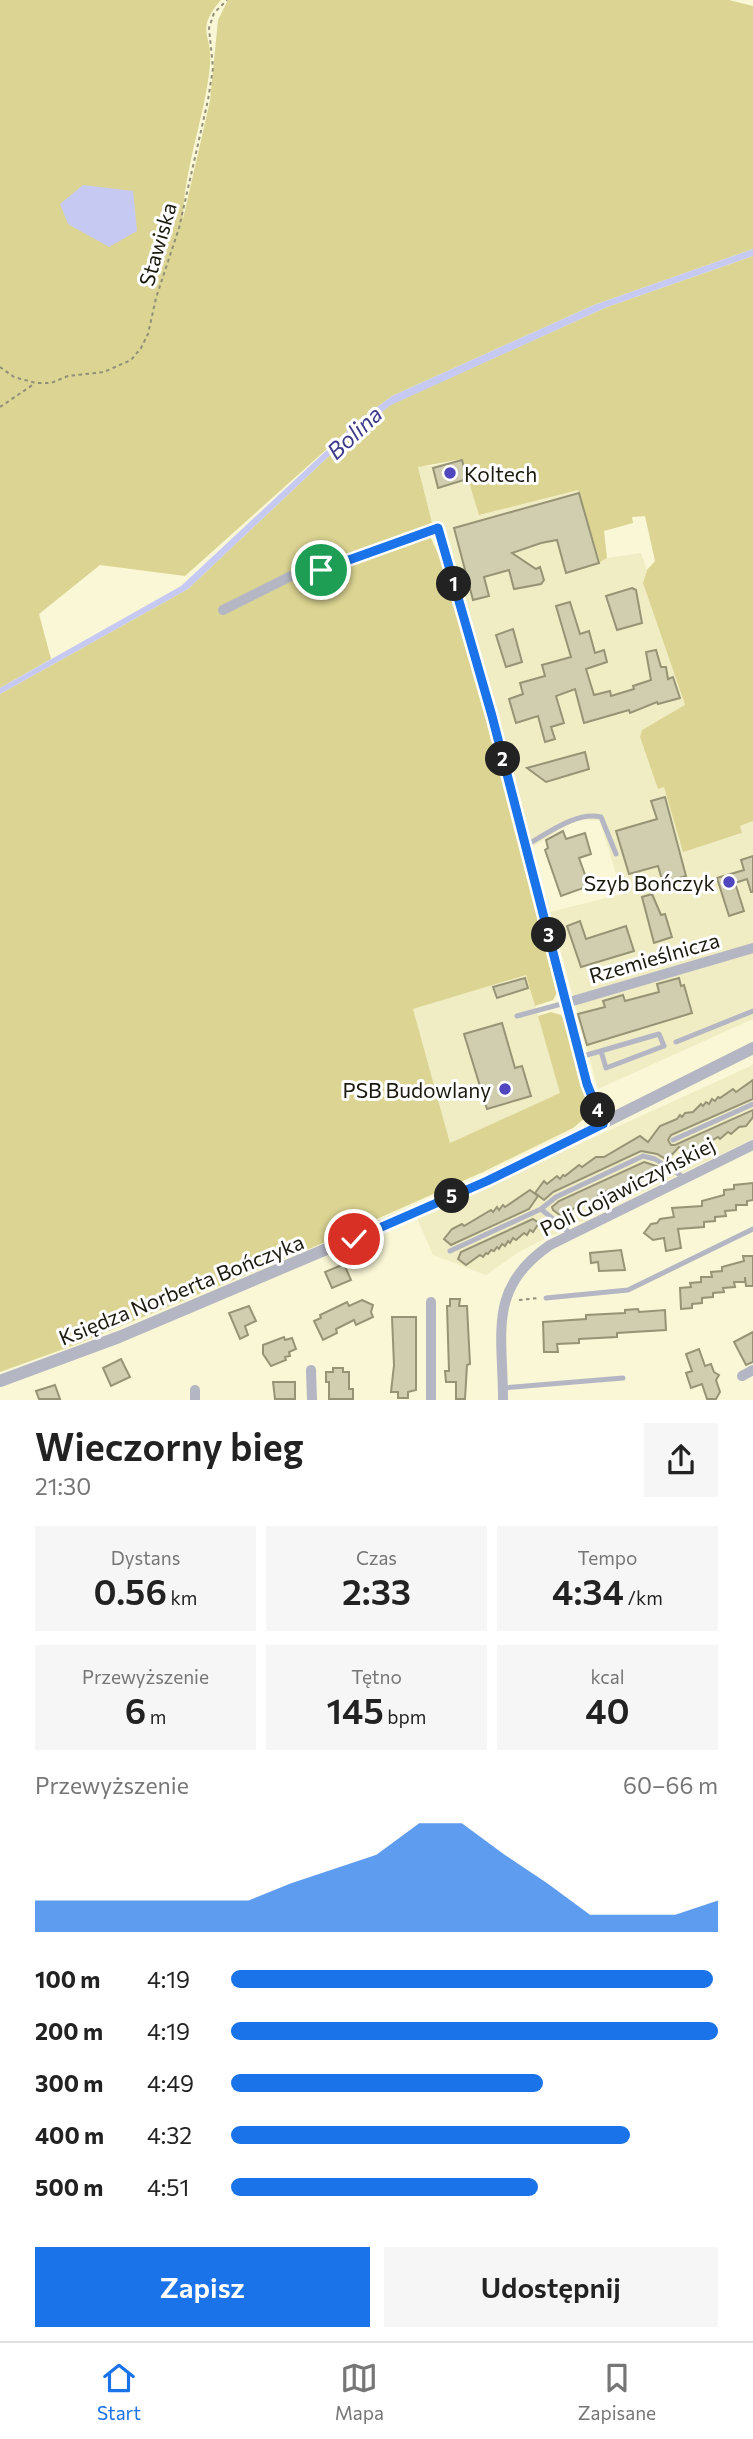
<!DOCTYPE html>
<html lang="pl">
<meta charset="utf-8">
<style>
:root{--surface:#fff;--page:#f6f6f6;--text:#222;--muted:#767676;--line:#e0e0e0;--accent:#1a73e8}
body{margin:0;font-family:Commissioner,sans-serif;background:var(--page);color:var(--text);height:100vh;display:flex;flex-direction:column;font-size:26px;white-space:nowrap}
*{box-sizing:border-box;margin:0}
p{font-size:23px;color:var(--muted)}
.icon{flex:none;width:38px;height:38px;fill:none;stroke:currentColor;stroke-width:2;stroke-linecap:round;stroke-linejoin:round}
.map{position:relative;height:1400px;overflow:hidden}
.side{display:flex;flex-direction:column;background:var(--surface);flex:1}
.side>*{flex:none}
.pin{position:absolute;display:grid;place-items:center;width:60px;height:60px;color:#fff;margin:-30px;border:4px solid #fff;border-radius:50%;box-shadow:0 2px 7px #0007}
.km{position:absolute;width:35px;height:35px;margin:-18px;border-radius:50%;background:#222;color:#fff;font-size:19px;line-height:35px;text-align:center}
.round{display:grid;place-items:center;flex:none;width:74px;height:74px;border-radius:0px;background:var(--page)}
.headline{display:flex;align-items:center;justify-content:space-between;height:119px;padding:0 35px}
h1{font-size:38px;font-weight:600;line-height:52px}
.metrics{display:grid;grid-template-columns:repeat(3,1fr);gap:10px;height:119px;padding:7px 35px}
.metrics div{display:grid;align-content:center;border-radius:0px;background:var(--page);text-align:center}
.metrics b{font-size:35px;font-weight:600}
.metrics small{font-size:19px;font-weight:400}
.metrics p{font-size:19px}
.chart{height:196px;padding:14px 35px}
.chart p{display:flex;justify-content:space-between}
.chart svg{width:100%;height:126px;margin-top:7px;fill:var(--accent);opacity:.7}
.primary-button{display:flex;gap:14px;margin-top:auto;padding:14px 35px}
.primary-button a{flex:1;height:80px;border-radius:0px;background:var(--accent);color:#fff;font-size:28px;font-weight:600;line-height:80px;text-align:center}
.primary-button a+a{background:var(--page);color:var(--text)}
ul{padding:0 35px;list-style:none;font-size:23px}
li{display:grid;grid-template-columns:112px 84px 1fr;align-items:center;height:52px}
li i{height:18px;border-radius:9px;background:var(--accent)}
.dock{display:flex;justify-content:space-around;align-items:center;height:98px;border-top:2px solid var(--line);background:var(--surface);font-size:19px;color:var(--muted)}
.dock a{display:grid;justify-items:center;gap:4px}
.dock .active{color:var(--accent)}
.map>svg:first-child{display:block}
.built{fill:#f0ecc4}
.green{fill:#dbd492}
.water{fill:#c6caf3}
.building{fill:#d1ceaf;stroke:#979476;stroke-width:2}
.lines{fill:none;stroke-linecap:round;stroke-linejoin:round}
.path{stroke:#928f78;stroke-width:2;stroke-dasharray:3.5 3.5;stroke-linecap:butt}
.service{stroke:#b4b6c3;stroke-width:5}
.minor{stroke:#b4b6c3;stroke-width:10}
.tertiary{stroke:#b4b6c3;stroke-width:12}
.route-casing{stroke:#fff;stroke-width:14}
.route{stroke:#1a73e8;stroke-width:9}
.poi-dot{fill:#5047be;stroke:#fff;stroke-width:2.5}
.labels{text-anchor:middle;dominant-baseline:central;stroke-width:6;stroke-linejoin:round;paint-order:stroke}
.street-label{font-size:21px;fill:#1c1a0f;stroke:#fff}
.poi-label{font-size:21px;fill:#1c1a0f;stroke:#fff;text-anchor:end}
.water-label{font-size:23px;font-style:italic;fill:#3d3a88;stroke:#fff}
</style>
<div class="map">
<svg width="753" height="1400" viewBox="0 0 753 1400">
<rect width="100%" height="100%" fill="#faf7d6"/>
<g class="built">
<polygon points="462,459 480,515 578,489 600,562 607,558 641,553 647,570 643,583 685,706 642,730 640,737 658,788 664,786 683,851 741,834 740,826 753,821 753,1019 598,1089 550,912 622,894 600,821 583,819 565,826 532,847 443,531 432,523 418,466 432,466"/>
<polygon points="526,975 561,1093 450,1143 413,1009"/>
<polygon points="753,1065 753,1139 522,1250 486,1275 433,1255 417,1218"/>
</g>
<g class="green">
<path d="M0,0H221C194,31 213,34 210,65C205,117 184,167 183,219L210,101L218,20L228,0H729L753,6V249L594,305L392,396L357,422L185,576L100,565L39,614L51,659L0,688Z"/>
<polygon points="753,256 753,821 740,826 742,833 683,852 664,787 658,789 640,737 642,730 685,705 643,583 647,570 655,561 645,516 632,517 633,523 604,531 607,558 600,562 578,490 479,515 462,459 418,467 432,523 426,527 443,565 463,633 558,991 553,1000 535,1006 526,975 413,1009 450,1143 560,1093 538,1016 551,1012 561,1015 565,1023 590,1114 573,1128 483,1172 309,1249 75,1345 0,1372 0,694 188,589 346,440 390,405 607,307"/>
</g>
<g class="water">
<polygon points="83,185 133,191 137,231 109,247 68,224 60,204"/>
<polygon points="753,249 753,256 607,307 391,405 346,440 188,589 0,694 0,688 181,586 357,422 392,396 594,305"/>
</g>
<g class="building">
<polygon points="462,460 467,479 438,488 433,468"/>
<polygon points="579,493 599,563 566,573 557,540 541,543 512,553 536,569 540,567 544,580 541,584 514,589 509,570 484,577 489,596 473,600 454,528"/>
<polygon points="632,588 636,590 642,623 617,630 606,596"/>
<polygon points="570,602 580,634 589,631 595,653 604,650 607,662 586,669 594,695 610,691 611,696 634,689 633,686 651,680 646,652 656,650 661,667 666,667 668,679 673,677 680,698 658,704 657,702 630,713 629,710 584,723 575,689 556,696 564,723 551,727 555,739 545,742 538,716 516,723 509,699 523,694 520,683 545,676 542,665 571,657 556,606"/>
<polygon points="513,629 522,662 506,667 496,635"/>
<polygon points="585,752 589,769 546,782 527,768"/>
<polygon points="665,797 686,876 663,883 658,866 629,874 616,831 657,819 651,801"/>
<polygon points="563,831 566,839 585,833 591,854 579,858 589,886 561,896 545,850 548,848 546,840"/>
<polygon points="753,856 753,892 751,892 747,879 735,883 744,911 729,916 717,878 744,870 741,860"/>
<polygon points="652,894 661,915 665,914 672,937 654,943 642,897"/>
<polygon points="580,921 586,939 626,926 634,951 581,967 567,926"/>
<polygon points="707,940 710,950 681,959 678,949"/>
<polygon points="525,978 528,988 497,998 493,987"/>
<polygon points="679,978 681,986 684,985 692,1013 587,1045 578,1014 605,1007 603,1001 623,995 625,1001 659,992 657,984"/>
<polygon points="502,1023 515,1068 522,1066 531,1096 487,1109 464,1034"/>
<polygon points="753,1080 753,1099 671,1135 668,1140 671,1145 675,1145 753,1110 753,1117 746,1126 739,1127 731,1134 728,1132 720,1139 718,1137 689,1154 679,1147 667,1160 657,1154 641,1151 553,1192 544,1200 535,1193 544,1181 547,1184 557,1176 560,1179 563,1175 565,1176 579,1165 582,1167 596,1157 604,1157 640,1136 648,1142 660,1126 677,1119 680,1115 682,1117 685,1113 693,1112 701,1104 703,1106 706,1102 709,1104 712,1099 715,1101 718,1097 720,1098 733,1089 736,1092"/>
<polygon points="644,1162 656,1166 646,1175 643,1173 640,1179 637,1177 630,1184 627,1182 614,1191 611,1189 608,1193 605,1191 602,1196 599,1195 591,1202 589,1200 585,1205 583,1203 580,1208 577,1206 567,1214 565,1212 561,1216 553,1210 552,1207 559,1201"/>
<polygon points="753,1183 753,1200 747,1201 747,1205 736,1205 736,1210 725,1211 726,1216 715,1217 715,1221 704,1222 704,1227 678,1229 681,1248 666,1251 664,1238 653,1240 644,1233 651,1224 657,1223 660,1219 674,1217 672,1208 702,1206 702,1201 724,1195 724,1190 734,1189 734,1185"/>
<polygon points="530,1190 538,1196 529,1209 451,1245 444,1239 452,1229 462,1224 464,1226 491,1210 493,1212 497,1207 499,1210 503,1205 505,1207"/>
<polygon points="533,1219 539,1223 533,1232 530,1230 527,1235 524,1233 516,1240 513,1238 510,1243 508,1241 505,1246 502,1244 499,1249 497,1247 494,1251 491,1250 488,1254 486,1253 483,1257 480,1255 466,1265 458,1259 461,1252"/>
<polygon points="621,1250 625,1270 599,1271 598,1262 591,1263 590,1253"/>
<polygon points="743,1256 753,1256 753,1286 746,1286 745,1277 745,1282 734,1282 735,1287 723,1288 724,1292 713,1293 713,1297 702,1298 702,1303 692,1304 692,1308 681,1309 680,1288 691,1287 690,1283 701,1282 701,1277 712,1277 711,1272 722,1271 722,1267 744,1261"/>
<polygon points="344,1264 351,1280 332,1288 325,1272"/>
<polygon points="450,1299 460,1299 459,1306 467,1306 470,1364 467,1365 465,1399 456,1399 456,1382 446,1382 445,1371 449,1371 447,1306 450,1306"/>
<polygon points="362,1300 373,1305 371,1312 373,1317 356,1325 354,1320 336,1329 337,1333 323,1340 314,1321 321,1318 320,1315 347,1302 349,1306"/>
<polygon points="249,1306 256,1321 245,1326 248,1335 240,1339 229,1313"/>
<polygon points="638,1309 639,1312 665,1310 666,1330 617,1333 617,1337 579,1339 579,1343 557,1344 558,1352 544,1352 543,1322 586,1319 586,1315 625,1313 625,1310"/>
<polygon points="392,1317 416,1317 416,1390 408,1392 408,1398 398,1398 398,1392 391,1392 394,1365"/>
<polygon points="753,1332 753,1362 746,1365 734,1342"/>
<polygon points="284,1337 285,1340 292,1338 296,1349 289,1352 290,1356 285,1357 286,1360 271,1366 263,1354 263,1345"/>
<polygon points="699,1349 705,1366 711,1364 714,1372 719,1375 716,1380 720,1392 716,1399 707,1399 702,1384 691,1388 686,1373 692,1371 686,1354"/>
<polygon points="121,1359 130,1377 111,1386 103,1368"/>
<polygon points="333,1368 343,1368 343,1372 349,1372 349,1389 353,1389 353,1399 329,1399 329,1382 326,1382 326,1372 333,1372"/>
<polygon points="273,1382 295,1382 295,1399 275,1399"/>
<polygon points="55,1385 60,1399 39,1399 36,1391"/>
</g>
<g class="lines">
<g class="path">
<polyline points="0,367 14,377 36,383 51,383 68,376 104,372 131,360 141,348 148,334 156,298 179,228 208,100 213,68 209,28 214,13 227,0"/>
<polyline points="0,407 34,384"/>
<polyline points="519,1300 538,1298"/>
</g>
<g class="service">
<path d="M525,846C547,834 576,811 601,817L616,854"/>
<polyline points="517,1016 565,1003"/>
<polyline points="676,1042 753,1011"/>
<polyline points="580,1057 659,1034 664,1046 606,1068 601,1051"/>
<polyline points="673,1140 753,1104"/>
<polyline points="541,1209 556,1197 643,1156 655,1159 685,1178"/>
<polyline points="450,1251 541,1209 571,1234"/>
<polyline points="546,1298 628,1290 753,1229"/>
<polyline points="503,1388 623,1378"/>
</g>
<g class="minor">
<polyline points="223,610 301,571 321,570 438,528 492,717 587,1084 603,1124"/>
<polyline points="566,1003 753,948"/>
<polyline points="311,1370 312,1400"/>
<polyline points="742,1376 753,1370"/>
<polyline points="195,1400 195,1390"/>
<polyline points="431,1400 431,1302"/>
<path d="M503,1400C503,1333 487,1288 550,1245L753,1145"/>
</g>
<polyline class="tertiary" points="0,1381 119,1337 487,1181 753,1048"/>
</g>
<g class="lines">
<g class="route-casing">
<polyline id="route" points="321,570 438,528 492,716 587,1084 603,1124 487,1181 354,1239"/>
</g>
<use href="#route" class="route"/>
</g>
<g class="poi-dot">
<circle cx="450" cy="473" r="7"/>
<circle cx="729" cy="882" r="7"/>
<circle cx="505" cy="1089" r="7"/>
</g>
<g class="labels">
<g class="street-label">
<text transform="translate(157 244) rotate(-74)">Stawiska</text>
<text transform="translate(654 957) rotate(-16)">Rzemieślnicza</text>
<text transform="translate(627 1186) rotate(-27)">Poli Gojawiczyńskiej</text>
<text transform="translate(181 1289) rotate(-22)">Księdza Norberta Bończyka</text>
</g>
<g class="poi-label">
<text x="464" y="473" text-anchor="start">Koltech</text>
<text x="715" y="882">Szyb Bończyk</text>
<text x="491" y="1089">PSB Budowlany</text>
</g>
<g class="water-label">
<text transform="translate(354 432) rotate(-43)">Bolina</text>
</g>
</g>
</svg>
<div class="pin" style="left:321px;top:570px;background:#1e9e55"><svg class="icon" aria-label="arrive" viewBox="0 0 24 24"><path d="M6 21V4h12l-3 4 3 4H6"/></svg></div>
<div class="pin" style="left:354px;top:1239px;background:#d93025"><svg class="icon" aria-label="check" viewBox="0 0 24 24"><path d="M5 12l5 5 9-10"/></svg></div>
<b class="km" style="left:454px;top:584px">1</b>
<b class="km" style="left:503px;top:759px">2</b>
<b class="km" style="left:549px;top:935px">3</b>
<b class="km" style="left:598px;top:1110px">4</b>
<b class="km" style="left:452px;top:1196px">5</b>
</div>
<section class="side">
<div class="headline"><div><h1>Wieczorny bieg</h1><p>21:30</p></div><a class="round"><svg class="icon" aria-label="share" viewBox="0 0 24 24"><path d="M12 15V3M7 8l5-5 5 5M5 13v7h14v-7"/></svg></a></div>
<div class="metrics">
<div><p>Dystans</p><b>0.56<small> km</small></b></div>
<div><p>Czas</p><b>2:33</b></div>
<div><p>Tempo</p><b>4:34<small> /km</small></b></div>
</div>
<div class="metrics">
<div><p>Przewyższenie</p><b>6<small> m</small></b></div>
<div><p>Tętno</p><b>145<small> bpm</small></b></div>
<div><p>kcal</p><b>40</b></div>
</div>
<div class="chart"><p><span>Przewyższenie</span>60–66 m</p>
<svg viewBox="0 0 160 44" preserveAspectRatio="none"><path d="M0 44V33L10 33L20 33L30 33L40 33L50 33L60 27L70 22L80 17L90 6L100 6L110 17L120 27L130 38L140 38L150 38L160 33V44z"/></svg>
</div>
<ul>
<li><b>100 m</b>4:19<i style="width:99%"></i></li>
<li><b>200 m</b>4:19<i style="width:100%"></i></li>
<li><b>300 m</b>4:49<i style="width:64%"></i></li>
<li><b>400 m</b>4:32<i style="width:82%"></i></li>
<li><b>500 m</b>4:51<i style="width:63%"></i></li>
</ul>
<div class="primary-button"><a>Zapisz</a><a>Udostępnij</a></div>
</section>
<nav class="dock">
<a class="active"><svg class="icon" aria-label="home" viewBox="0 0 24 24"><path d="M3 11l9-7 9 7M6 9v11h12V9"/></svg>Start</a>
<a><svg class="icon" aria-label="map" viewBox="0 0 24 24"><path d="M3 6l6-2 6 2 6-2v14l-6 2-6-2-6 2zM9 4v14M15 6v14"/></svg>Mapa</a>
<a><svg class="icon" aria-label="saved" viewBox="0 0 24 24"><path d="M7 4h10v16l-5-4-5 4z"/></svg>Zapisane</a>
</nav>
